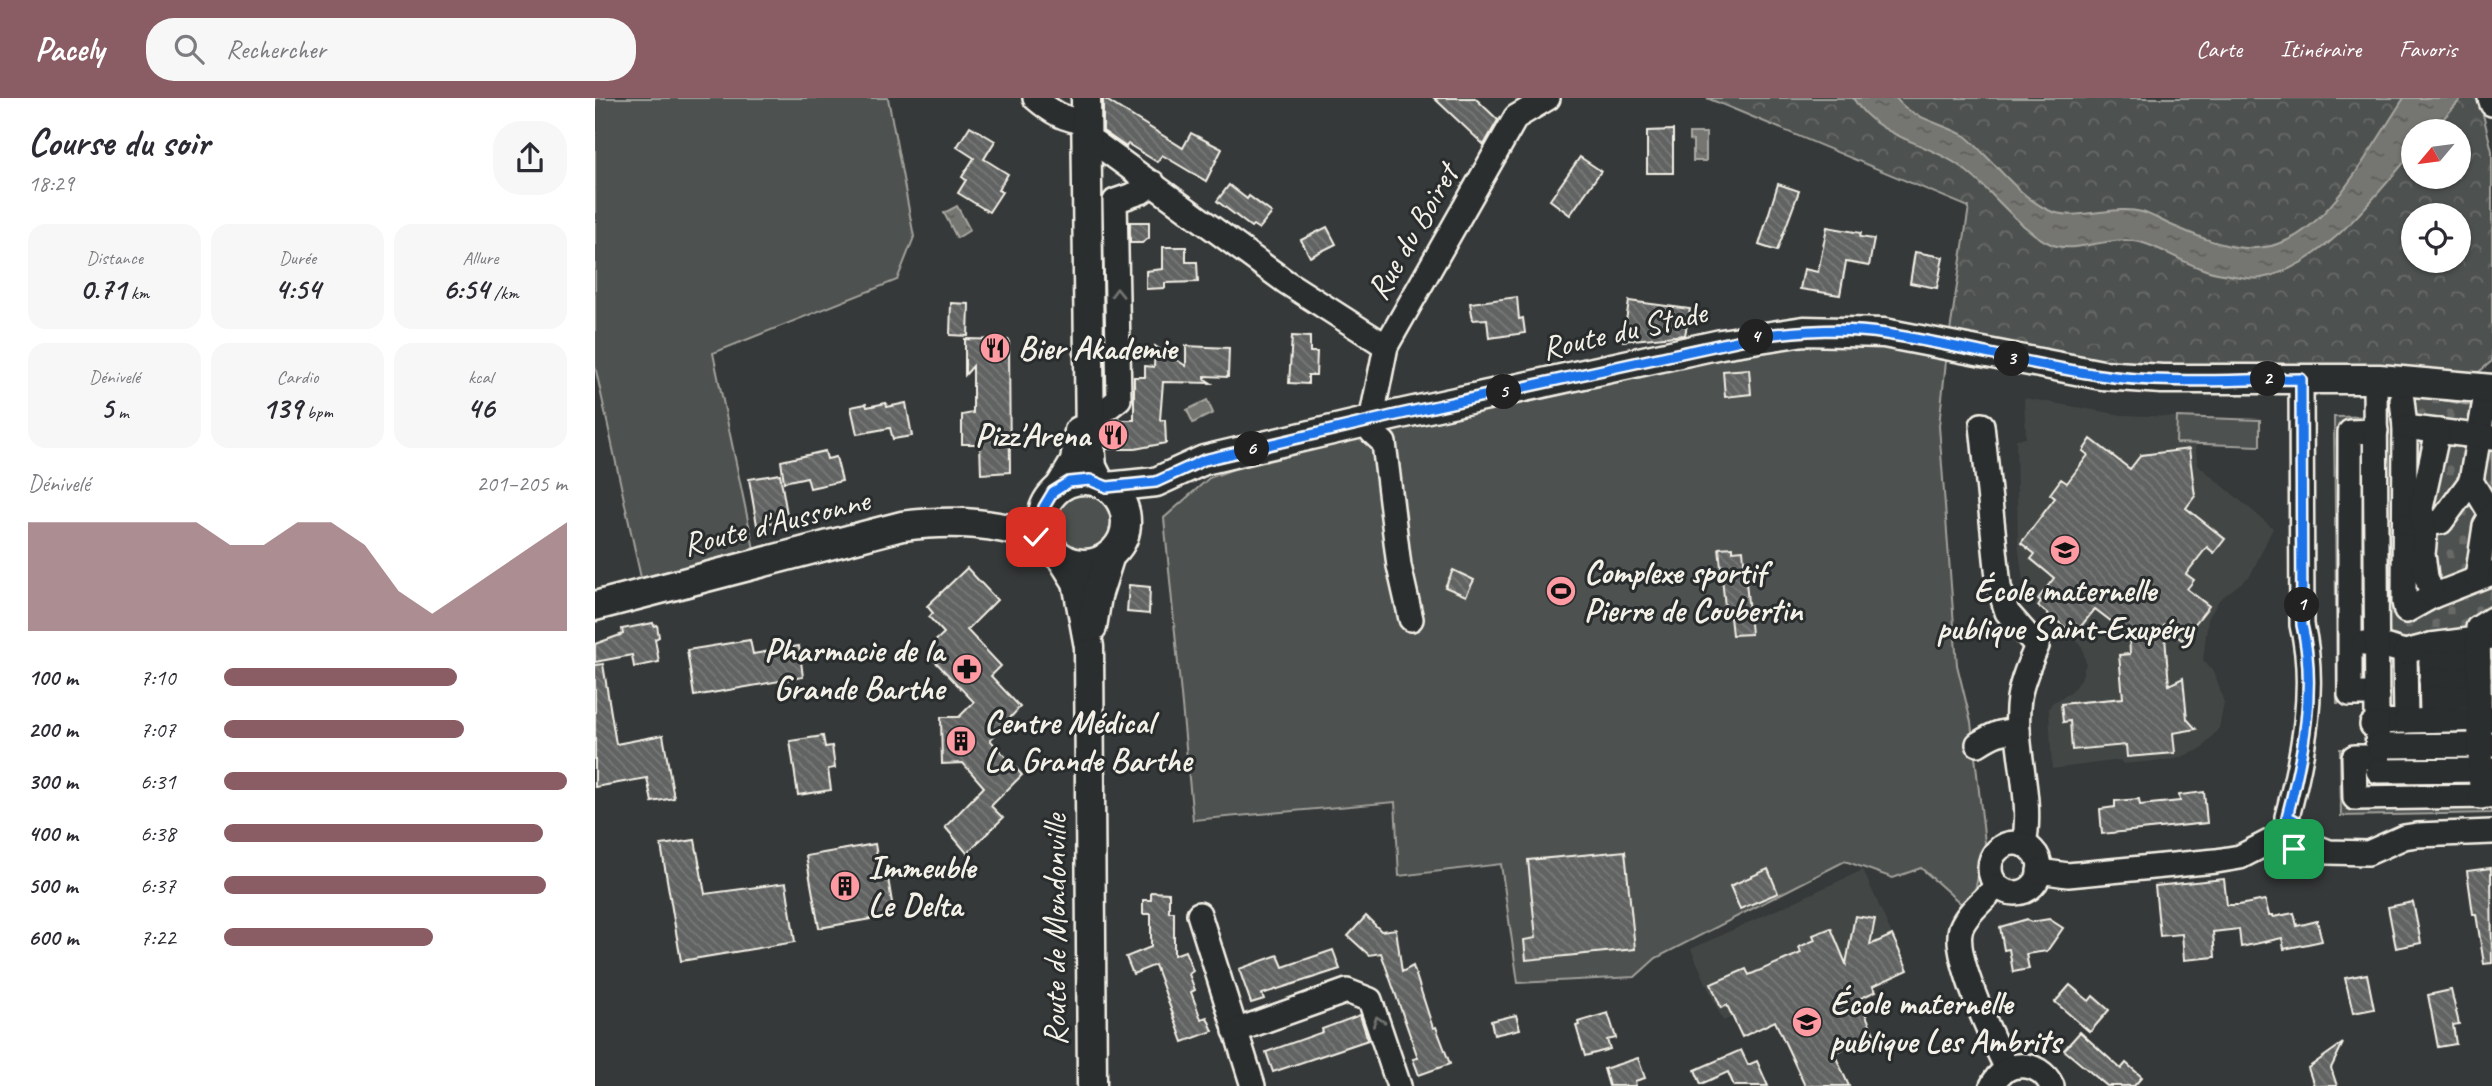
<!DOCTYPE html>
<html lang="fr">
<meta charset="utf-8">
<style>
:root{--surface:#fff;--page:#f7f7f7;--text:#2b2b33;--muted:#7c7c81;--accent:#8a5d65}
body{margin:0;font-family:Caveat,sans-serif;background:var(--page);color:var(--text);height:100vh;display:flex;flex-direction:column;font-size:26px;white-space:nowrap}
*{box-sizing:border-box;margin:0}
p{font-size:23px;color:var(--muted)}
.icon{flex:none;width:38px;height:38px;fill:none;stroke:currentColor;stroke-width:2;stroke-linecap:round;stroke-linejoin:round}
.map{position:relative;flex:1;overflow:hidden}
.sheet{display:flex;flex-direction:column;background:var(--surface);width:595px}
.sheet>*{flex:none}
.needle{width:46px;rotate:241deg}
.buttons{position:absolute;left:1806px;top:21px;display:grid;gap:14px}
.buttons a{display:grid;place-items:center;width:70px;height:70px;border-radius:50%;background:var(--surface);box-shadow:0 2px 5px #0004;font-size:35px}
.pin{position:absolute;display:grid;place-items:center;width:60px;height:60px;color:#fff;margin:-30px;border-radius:14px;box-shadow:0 4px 10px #0006}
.km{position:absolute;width:35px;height:35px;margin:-18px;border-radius:50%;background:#222;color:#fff;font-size:19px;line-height:35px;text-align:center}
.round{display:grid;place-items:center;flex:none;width:74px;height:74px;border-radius:28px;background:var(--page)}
.overview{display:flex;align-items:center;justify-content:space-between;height:119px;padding:0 28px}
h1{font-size:38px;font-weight:600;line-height:52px}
.metrics{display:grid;grid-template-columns:repeat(3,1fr);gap:10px;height:119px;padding:7px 28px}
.metrics div{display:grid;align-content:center;border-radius:18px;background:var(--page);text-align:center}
.metrics b{font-size:30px;font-weight:600}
.metrics small{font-size:19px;font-weight:400}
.metrics p{font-size:19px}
.chart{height:196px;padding:14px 28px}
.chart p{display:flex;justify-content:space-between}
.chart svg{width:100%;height:126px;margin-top:7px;fill:var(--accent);opacity:.7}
ul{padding:0 28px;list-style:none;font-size:23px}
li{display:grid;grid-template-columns:112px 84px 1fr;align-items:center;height:52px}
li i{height:18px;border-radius:9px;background:var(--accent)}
header{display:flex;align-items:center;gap:42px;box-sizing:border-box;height:98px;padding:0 35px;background:var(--accent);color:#fff}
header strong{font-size:33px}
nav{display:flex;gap:38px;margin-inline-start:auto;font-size:24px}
.search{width:490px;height:63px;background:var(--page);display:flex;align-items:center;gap:18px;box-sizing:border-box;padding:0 24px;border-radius:28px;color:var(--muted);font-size:26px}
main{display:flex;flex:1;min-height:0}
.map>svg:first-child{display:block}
.built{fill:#434645}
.green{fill:#4e514f;stroke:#a1a19c;stroke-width:2}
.forest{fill:url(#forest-crowns);stroke:#a1a19c;stroke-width:2;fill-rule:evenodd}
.cemetery{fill:url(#cemetery-stones);stroke:#a1a19c;stroke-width:2}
.water{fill:url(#water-ripples);stroke:#a8a7a1;stroke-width:2}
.building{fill:url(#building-back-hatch);stroke:#f4f1e8;stroke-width:2}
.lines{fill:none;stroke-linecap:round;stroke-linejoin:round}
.minor-casing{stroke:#f4f1e8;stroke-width:28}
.major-casing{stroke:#f4f1e8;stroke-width:33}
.minor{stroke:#2a2d2e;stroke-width:23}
.major{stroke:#2a2d2e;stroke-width:28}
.oneway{stroke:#71726f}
.route-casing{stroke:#fff;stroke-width:14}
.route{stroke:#1a73e8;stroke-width:9}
.labels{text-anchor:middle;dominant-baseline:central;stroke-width:6;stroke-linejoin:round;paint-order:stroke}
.street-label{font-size:33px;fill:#f4f1e8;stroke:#2a2d2e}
.poi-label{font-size:33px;font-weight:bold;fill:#f4f1e8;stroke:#2a2d2e;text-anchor:start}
</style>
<header>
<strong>Pacely</strong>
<div class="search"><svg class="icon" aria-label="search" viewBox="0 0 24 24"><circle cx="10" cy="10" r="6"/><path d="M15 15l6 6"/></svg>Rechercher</div>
<nav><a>Carte</a><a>Itinéraire</a><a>Favoris</a></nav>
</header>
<main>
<section class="sheet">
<div class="overview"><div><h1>Course du soir</h1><p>18:29</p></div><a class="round"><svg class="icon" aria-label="share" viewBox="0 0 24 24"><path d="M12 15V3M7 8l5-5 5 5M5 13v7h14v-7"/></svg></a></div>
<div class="metrics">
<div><p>Distance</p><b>0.71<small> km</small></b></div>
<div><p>Durée</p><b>4:54</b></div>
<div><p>Allure</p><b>6:54<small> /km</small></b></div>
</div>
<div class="metrics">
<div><p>Dénivelé</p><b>5<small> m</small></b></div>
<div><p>Cardio</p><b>139<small> bpm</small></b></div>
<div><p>kcal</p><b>46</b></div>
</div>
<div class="chart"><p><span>Dénivelé</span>201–205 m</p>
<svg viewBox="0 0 160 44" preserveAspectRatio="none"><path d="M0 44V6L10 6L20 6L30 6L40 6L50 6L60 14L70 14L80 6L90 6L100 14L110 30L120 38L130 30L140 22L150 14L160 6V44z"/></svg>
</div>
<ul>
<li><b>100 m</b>7:10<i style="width:68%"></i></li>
<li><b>200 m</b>7:07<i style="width:70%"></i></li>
<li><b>300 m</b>6:31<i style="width:100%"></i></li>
<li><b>400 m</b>6:38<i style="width:93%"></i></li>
<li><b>500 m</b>6:37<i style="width:94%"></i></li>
<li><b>600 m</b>7:22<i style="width:61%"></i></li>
</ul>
</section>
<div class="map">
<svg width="1897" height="988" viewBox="0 0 1897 988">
<defs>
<pattern id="forest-crowns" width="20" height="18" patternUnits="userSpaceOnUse" patternTransform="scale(1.75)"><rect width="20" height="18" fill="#4e514f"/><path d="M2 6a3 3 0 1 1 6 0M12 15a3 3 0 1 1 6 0" fill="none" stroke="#686a68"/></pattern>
<pattern id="cemetery-stones" width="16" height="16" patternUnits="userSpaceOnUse" patternTransform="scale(1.75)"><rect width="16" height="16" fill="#4e514f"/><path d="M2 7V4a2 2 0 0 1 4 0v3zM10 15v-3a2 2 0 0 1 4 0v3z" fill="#686a68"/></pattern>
<pattern id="water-ripples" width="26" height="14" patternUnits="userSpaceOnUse" patternTransform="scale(1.75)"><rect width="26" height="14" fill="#757572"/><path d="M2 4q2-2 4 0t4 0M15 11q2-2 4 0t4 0" fill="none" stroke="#5f5e5c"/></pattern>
<pattern id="building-back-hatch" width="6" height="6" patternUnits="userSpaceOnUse" patternTransform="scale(1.75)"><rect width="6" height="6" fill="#616362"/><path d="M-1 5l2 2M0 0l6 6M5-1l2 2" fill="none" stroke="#787a78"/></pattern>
</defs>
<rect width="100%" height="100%" fill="#363939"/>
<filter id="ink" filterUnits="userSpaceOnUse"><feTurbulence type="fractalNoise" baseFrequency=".0143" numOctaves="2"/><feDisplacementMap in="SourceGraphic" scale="14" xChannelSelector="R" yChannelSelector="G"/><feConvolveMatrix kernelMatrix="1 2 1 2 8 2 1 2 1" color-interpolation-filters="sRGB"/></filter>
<g filter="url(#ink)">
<g class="built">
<polygon points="1429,300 1527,317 1582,319 1582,345 1600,346 1603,367 1678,430 1655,478 1624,502 1613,521 1608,562 1620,576 1629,605 1624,630 1607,651 1581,661 1528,666 1525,662 1457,671 1454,611 1457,605 1475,595 1486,581 1491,565 1487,549 1480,541 1430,498 1423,445 1421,341 1431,340"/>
<polygon points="1268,772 1313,872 1279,888 1281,893 1264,901 1279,936 1240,955 1254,988 1210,988 1180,923 1147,939 1137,919 1128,923 1096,851"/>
</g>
<g class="green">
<polygon points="0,0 293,0 319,139 302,182 118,255 159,451 46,480 0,268"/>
<polygon points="1263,244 1352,254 1344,328 1362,567 1376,624 1390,745 1381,788 1372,811 1326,770 1298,780 1250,763 1061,860 1040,879 923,885 906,766 804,778 800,704 598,722 569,420 614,380 669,360 1192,245"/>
<polygon points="1582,319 1665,322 1665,348 1581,345"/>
<circle cx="490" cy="423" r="29"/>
</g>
<path class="forest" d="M1112,0H1884L1897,53V263L1879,278L1555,273L1454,256L1355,233L1374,109ZM1818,33H1864V79H1818ZM1818,117H1864V163H1818Z"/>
<polygon class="cemetery" points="1798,298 1836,300 1897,311 1897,715 1746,718 1745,651 1777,651 1776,606 1742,605 1739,319 1798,318"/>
<g class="water">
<path d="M1258,0H1301C1316,21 1348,25 1370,38C1377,43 1383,50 1389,56C1408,75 1428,100 1453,112C1479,125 1518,106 1547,114C1557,117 1567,123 1576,127C1616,144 1656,162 1697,140C1742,116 1781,42 1809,0H1867L1837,33H1818V54C1779,99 1728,169 1666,180C1657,182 1648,179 1639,178C1629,176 1618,175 1608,171C1587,164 1567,150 1545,144C1516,136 1481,157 1456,146C1422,131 1395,88 1363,67C1328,43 1281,39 1258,0Z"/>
<polygon points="1094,35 1111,35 1111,63 1098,63 1098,43 1094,42"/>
<polygon points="362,108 375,132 362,140 349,115"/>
<polygon points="612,302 618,315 598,325 592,312"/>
</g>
<g class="building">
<polygon points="508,0 588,50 596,35 627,51 611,83 567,57 562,64 533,46 531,49 508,33"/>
<polygon points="839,0 880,0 903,22 889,47"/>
<polygon points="375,28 400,43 389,61 413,76 403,92 407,94 394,114 363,95 371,82 367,79 379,60 362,49"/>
<polygon points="1078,32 1078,75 1052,75 1052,33"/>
<polygon points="985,59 1006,73 975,117 955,102"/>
<polygon points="1183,86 1204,93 1182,153 1164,147"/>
<polygon points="634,87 652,101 654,98 677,115 664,131 658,127 656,129 622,103"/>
<polygon points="535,124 554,124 554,140 547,145 535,145"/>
<polygon points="732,129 741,146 715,159 706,142"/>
<polygon points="1232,129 1266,135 1265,139 1279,141 1274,168 1251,164 1245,197 1205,191 1209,171 1223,174"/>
<polygon points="568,149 591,149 591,164 602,164 603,184 570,185 570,190 551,191 551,173 568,171"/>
<polygon points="1320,154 1348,159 1342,190 1315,185"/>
<polygon points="922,199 924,221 928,220 930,235 894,240 892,221 878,222 875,205"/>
<polygon points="1034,203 1095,211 1090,237 1028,243"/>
<polygon points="356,205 374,206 373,238 355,237"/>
<polygon points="697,238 715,239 715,254 722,254 721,277 713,277 713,286 694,285"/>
<polygon points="370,241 414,242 415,374 386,376 385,346 367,346 367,317 378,315 378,268 370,277"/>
<polygon points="560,248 591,268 591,248 634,250 633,279 610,278 610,281 616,285 568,284 565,322 570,322 571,345 540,351 512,351 511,329 520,322 539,322 539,279 550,279 550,268 559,269"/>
<polygon points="1154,271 1156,296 1130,299 1128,273"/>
<polygon points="291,305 292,309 311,305 317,338 298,341 295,330 262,336 256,309 271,306 272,309"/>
<polygon points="1496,341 1535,371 1546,357 1594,351 1600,398 1591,410 1630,441 1619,455 1612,449 1591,476 1599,482 1592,491 1614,508 1587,542 1569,527 1574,587 1588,580 1592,621 1601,631 1578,635 1580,655 1532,659 1531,647 1477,652 1475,623 1468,624 1466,606 1528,600 1524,557 1535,556 1534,537 1500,511 1483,532 1479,528 1475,533 1443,508 1446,503 1443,501 1459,480 1436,461 1440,456 1426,445 1460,400 1455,396 1466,381 1472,385 1493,357 1488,353"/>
<polygon points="230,353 232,361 241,359 247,383 215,390 212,379 189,384 186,363"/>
<polygon points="185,376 193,422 162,427 154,381"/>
<polygon points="1138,449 1138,453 1148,452 1156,536 1137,537 1135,519 1131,519 1124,450"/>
<polygon points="372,470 402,502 372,532 406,568 396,578 425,609 395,642 427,677 396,708 408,720 372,755 350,729 389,689 368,665 347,666 346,619 364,619 379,604 334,557 339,552 335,548 349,535 334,519 338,515 332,508"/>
<polygon points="858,472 879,482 871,498 850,489"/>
<polygon points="534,487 555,489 554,516 532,514"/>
<polygon points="58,525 59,528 62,527 64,539 60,541 64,564 39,569 37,557 0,564 0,546 28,536 27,531"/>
<polygon points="155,542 158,556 204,548 208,579 99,598 92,552"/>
<polygon points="8,566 21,646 68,637 79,700 57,704 52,680 0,689 0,567"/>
<polygon points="228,638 230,649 237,648 240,670 233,671 236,692 203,697 195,643"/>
<polygon points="1609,694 1612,725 1507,736 1505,711 1520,709 1520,703 1544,701 1545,707 1585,703 1584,697"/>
<polygon points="100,742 110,796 191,785 200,844 86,863 66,747"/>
<polygon points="280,746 286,782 293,780 299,817 224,830 211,758"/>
<polygon points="1030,753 1040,851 931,862 929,842 941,840 933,762"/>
<polygon points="1896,770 1897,865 1889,866 1881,816 1878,816 1872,773"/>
<polygon points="1173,771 1183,795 1145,811 1135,788"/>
<polygon points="1629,781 1632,807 1644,807 1670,802 1674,817 1678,817 1678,819 1699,815 1702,828 1722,823 1727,843 1689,851 1687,840 1646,849 1644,831 1618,834 1620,859 1589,862 1587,836 1565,838 1560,788"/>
<polygon points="556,794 574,795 574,814 579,814 579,857 590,853 598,873 594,876 600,892 596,894 606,921 612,919 618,933 588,944 560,867 538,876 531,859 556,849 556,816 548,816 548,802 556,802"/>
<polygon points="1818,804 1826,845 1801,850 1793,809"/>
<polygon points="771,818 786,833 801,831 807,874 818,868 838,930 841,929 855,966 824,977 818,961 823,960 786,855 774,857 753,838"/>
<polygon points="1260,818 1280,821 1275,847 1297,837 1313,872 1278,888 1281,893 1264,901 1279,936 1239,955 1254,988 1210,988 1180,923 1147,939 1132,907 1126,910 1116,886 1151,871 1154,877 1206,855 1204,849 1220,842 1218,837 1236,830 1251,866"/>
<polygon points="1432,821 1436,824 1454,821 1468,830 1452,853 1431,856 1434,871 1418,874 1414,851 1409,852 1405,829"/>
<polygon points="738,852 745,871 667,896 669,901 656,905 644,871 683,857 688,869"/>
<polygon points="1772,876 1779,911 1758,915 1750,880"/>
<polygon points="1475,887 1494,903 1498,898 1514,912 1495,934 1460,904"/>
<polygon points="1856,892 1864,926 1858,927 1861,946 1843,949 1833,897"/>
<polygon points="1013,915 1021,940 1012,942 1015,951 990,958 981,928 984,927 983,924"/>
<polygon points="765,917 773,942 678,974 671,954 728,934 727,931"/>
<polygon points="921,917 925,931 899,937 896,923"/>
<polygon points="1485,934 1526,971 1531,965 1547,979 1539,988 1512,988 1469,952"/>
<polygon points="1748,945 1736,970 1742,988 1719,988 1713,970"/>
<polygon points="1146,952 1153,967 1162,963 1173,988 1139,988 1133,974 1106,986 1100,972"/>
<polygon points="1043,960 1050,980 1040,983 1041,988 1014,988 1009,971"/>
</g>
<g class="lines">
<g class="minor-casing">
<g id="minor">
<path d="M440,0C455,13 470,23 490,23"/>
<polyline points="1895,0 1897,6"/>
<polyline points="491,42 501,45 691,184 791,248"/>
<polyline points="1892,291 1876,383 1897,418"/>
<polyline points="1807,302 1810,329 1809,504 1811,513 1838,498 1897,475"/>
<polyline points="496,323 524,301 520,103 546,94 558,85"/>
<path d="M1387,327L1404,489L1412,514L1442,548C1435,564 1427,582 1424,600C1417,649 1439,697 1429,747"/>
<polyline points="1810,329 1897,340"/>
<polyline points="1781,333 1755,334 1755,596 1782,596"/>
<polyline points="1813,427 1846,424 1876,383"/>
<polyline points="1882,480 1890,428 1897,416"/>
<polyline points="1838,498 1831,479 1828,456 1830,436 1826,410 1843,333"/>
<polyline points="816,521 804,468 789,345 777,334 778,313 791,248 921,19 953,0"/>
<polyline points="1769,545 1782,546 1810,554 1811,623 1782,624"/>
<polyline points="1836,547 1837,622"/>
<polyline points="1810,554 1836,547 1897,539"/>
<polyline points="1836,565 1884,564"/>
<polyline points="1836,582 1884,581"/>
<polyline points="1837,600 1884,599"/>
<polyline points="1811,623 1897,621"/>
<polyline points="1777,627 1782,627 1780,281"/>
<polyline points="1782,627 1783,659 1759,659 1760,700 1897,698"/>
<path d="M1383,646C1397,637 1407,632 1423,633"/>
<polyline points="1783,648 1897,647"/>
<polyline points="1783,673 1897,672"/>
<polyline points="1886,699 1883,530 1897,521"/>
<path d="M1692,719C1708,658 1722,588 1707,527L1706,281"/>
<polyline points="1706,743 1734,754 1773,755 1809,739 1822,737 1897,734"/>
<circle cx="1420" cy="770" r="25"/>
<polyline points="1444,773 1473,777 1621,763 1645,759 1676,743"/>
<path d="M1402,788C1391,800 1372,814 1366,830C1357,858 1399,944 1412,971"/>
<polyline points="604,816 658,988"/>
<polyline points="640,933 752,893 775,902 804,988"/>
<path d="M1397,988C1409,961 1444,961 1457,988"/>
</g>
</g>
<g class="major-casing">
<g id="major">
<polyline points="491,0 495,347 497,369 505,385"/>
<circle cx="489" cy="424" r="42"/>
<polyline points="465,389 480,364 484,333"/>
<polyline points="512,389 561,384 609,362 801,317 1126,246 1209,233 1289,235 1507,277 1567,281 1784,281 1897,291"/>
<polyline points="467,460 482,484 494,549 497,988"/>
<path d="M0,508L307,428C357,422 405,423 452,444"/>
<polyline points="497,529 502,498 515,457"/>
</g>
</g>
<use href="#minor" class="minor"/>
<use href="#major" class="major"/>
</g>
<defs><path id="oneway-chevron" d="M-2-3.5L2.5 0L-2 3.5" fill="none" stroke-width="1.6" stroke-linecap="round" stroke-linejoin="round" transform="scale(1.75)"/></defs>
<g class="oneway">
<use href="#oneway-chevron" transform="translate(522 195) rotate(-91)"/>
<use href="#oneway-chevron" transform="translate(783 923) rotate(-109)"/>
</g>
</g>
<g class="lines" filter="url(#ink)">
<g class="route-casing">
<path id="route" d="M441,439L452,444L447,427L449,409L458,394L474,384L495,382L512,389L561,384L609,362L801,317L1169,237C1209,233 1250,229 1291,236C1362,247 1433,266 1504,277C1570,287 1640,281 1706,281L1707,527C1722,588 1708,658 1692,719C1709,724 1713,739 1699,751"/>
</g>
<use href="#route" class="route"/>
</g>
<defs>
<g id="restaurant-disc" transform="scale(1.575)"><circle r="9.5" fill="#ff9aa2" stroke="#2a2d2e"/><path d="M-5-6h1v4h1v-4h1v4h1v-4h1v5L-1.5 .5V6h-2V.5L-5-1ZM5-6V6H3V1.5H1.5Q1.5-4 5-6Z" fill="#111"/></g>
<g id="school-disc" transform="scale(1.575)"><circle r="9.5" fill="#ff9aa2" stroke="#2a2d2e"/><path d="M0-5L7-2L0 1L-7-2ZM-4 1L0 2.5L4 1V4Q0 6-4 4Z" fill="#111"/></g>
<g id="stadium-disc" transform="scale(1.575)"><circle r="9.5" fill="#ff9aa2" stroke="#2a2d2e"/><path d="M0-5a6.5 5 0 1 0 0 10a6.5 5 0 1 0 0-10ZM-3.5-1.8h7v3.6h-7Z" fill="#111"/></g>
<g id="pharmacy-disc" transform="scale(1.575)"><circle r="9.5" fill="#ff9aa2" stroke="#2a2d2e"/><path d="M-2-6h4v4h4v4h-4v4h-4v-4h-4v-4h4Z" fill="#111"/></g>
<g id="building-disc" transform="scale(1.575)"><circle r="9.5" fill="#ff9aa2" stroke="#2a2d2e"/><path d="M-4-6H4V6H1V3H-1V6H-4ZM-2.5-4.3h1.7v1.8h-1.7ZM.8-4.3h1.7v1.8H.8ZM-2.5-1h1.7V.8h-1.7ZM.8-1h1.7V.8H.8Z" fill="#111"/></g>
</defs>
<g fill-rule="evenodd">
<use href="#restaurant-disc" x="400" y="250"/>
<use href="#restaurant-disc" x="518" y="337"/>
<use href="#school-disc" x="1470" y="452"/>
<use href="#stadium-disc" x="966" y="493"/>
<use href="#pharmacy-disc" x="372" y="571"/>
<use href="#building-disc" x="366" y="643"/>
<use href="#building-disc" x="250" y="788"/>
<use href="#school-disc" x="1212" y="924"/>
</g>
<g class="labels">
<g class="street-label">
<text transform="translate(817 134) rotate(-60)">Rue du Boiret</text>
<text transform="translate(1029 232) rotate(-13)">Route du Stade</text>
<text transform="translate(181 424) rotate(-14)">Route d'Aussonne</text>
<text transform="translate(460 832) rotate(-90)">Route de Mondonville</text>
</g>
<g class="poi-label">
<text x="423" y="250">Bier Akademie</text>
<text x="495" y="337" text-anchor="end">Pizz'Arena</text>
<text x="989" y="474">Complexe sportif<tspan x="989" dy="38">Pierre de Coubertin</tspan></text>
<text x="1470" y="492" text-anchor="middle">École maternelle<tspan x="1470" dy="38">publique Saint-Exupéry</tspan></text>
<text x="349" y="552" text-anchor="end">Pharmacie de la<tspan x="349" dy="38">Grande Barthe</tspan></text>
<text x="389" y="624">Centre Médical<tspan x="389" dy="38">La Grande Barthe</tspan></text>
<text x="273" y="769">Immeuble<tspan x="273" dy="38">Le Delta</tspan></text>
<text x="1235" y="905">École maternelle<tspan x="1235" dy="38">publique Les Ambrits</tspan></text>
</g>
</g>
</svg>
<div class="buttons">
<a><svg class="needle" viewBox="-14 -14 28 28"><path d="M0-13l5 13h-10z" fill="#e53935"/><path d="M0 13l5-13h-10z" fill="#7c7c81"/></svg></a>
<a><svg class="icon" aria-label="locate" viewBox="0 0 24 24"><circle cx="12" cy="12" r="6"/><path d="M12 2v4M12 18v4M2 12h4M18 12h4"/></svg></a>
</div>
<div class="pin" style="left:1699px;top:751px;background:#1e9e55"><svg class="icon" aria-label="arrive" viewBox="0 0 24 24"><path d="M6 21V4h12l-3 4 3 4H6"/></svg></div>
<div class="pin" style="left:441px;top:439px;background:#d93025"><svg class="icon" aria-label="check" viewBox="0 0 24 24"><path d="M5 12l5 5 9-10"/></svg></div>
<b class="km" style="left:1707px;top:507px">1</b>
<b class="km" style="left:1673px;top:281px">2</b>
<b class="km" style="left:1417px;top:261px">3</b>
<b class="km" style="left:1161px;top:239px">4</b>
<b class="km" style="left:909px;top:294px">5</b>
<b class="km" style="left:657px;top:351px">6</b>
</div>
</main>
